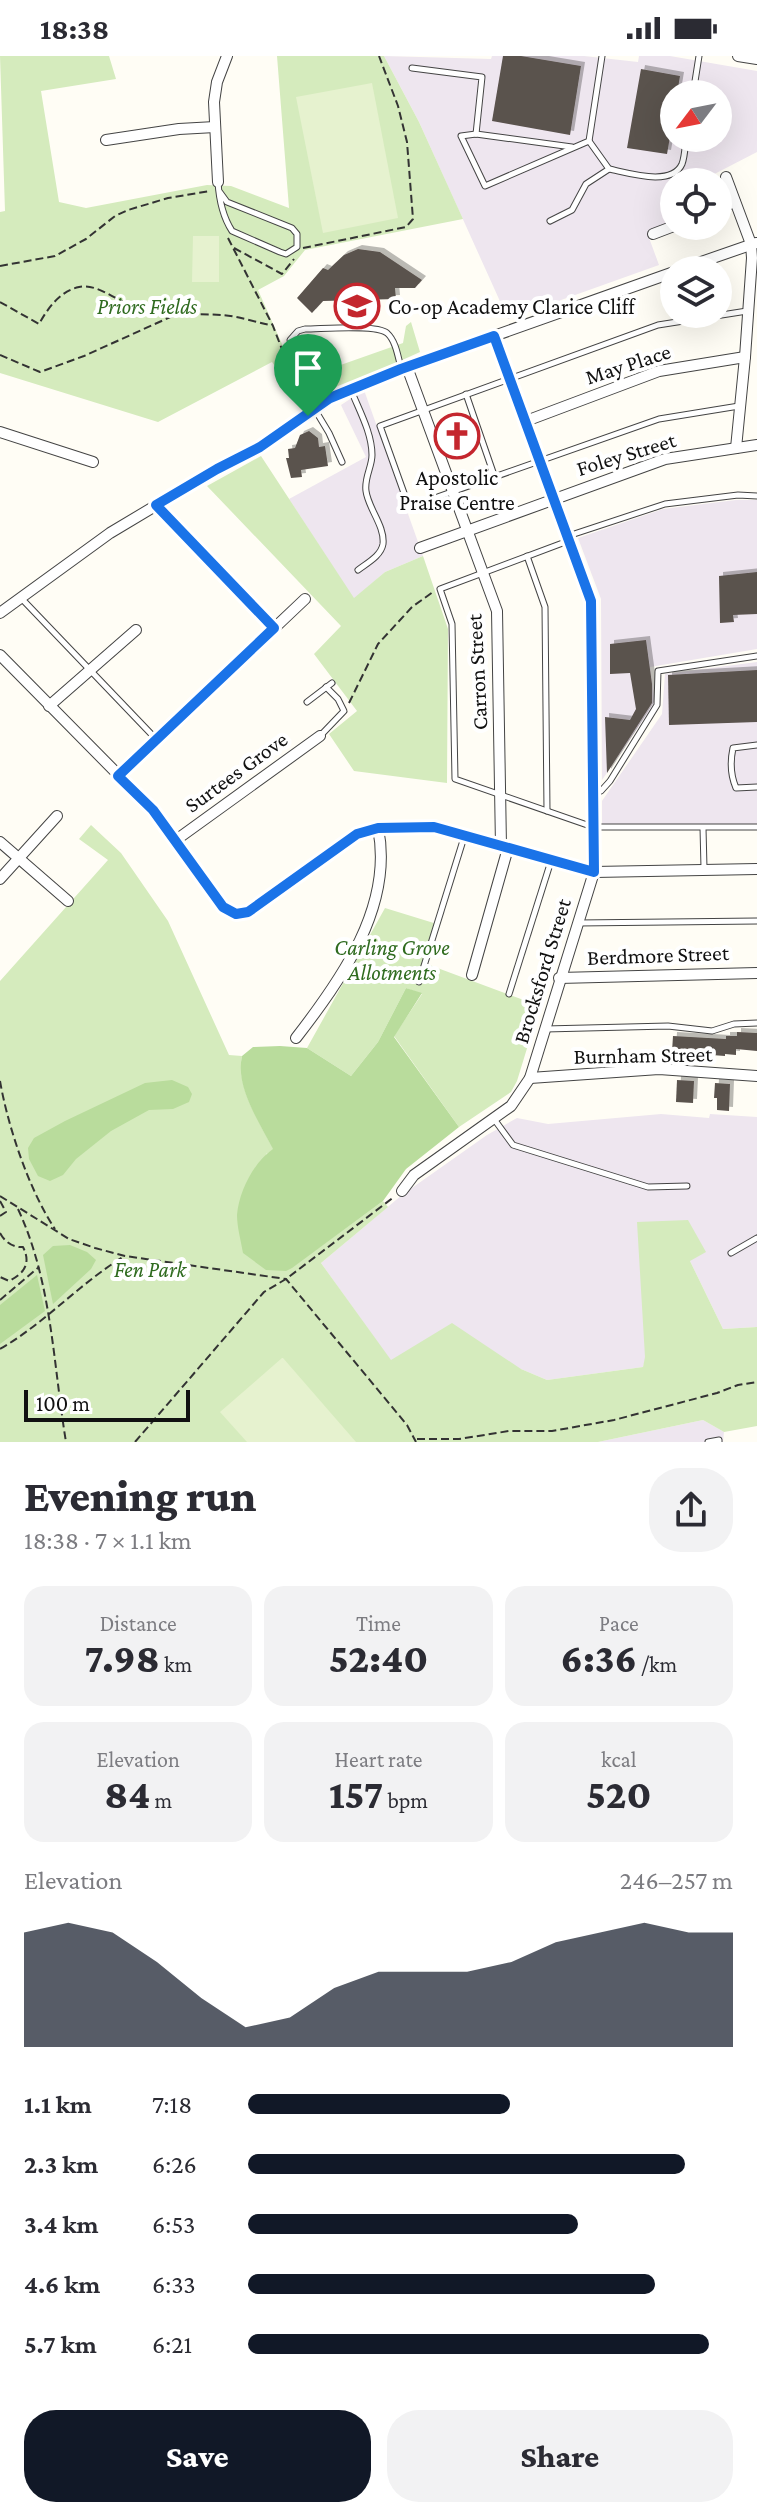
<!DOCTYPE html>
<meta charset="utf-8">
<style>
:root{--surface:#fff;--page:#f2f2f3;--text:#2b2b33;--muted:#7c7c81;--accent:#111827}
body{margin:0;font-family:"Crimson Pro",serif;background:var(--page);color:var(--text);height:100vh;display:flex;flex-direction:column;font-size:30px;white-space:nowrap}
*{box-sizing:border-box;margin:0}
p{font-size:26px;color:var(--muted)}
.icon{flex:none;width:44px;height:44px;fill:none;stroke:currentColor;stroke-width:2;stroke-linecap:round;stroke-linejoin:round}
.map{position:relative;height:1386px;overflow:hidden}
.side{display:flex;flex-direction:column;background:var(--surface);flex:1}
.side>*{flex:none}
.needle{width:52px;rotate:238deg}
.tools{position:absolute;left:660px;top:24px;display:grid;gap:16px}
.tools a{display:grid;place-items:center;width:72px;height:72px;border-radius:50%;background:var(--surface);box-shadow:0 8px 32px #0002;font-size:40px}
.scale{position:absolute;left:24px;bottom:20px;width:166px;box-sizing:border-box;padding-left:8px;border:4px solid #111;border-top:0;font-size:22px;line-height:28px;white-space:nowrap;color:#111;-webkit-text-stroke:6px #fff;paint-order:stroke}
.pin{position:absolute;display:grid;place-items:center;width:68px;height:68px;color:#fff;margin:-82px -34px;border-radius:50% 50% 50% 0;rotate:-45deg;box-shadow:0 0 8px #0007}
.pin .icon{rotate:45deg}
.round{display:grid;place-items:center;flex:none;width:84px;height:84px;border-radius:32px;background:var(--page)}
.overview{display:flex;align-items:center;justify-content:space-between;height:136px;padding:0 24px}
h1{font-size:44px;font-weight:800;line-height:60px}
.figures{display:grid;grid-template-columns:repeat(3,1fr);gap:12px;height:136px;padding:8px 24px}
.figures div{display:grid;align-content:center;border-radius:20px;background:var(--page);text-align:center}
.figures b{font-size:40px;font-weight:800}
.figures small{font-size:22px;font-weight:400}
.figures p{font-size:22px}
.chart{height:224px;padding:16px 24px}
.chart p{display:flex;justify-content:space-between}
.chart svg{width:100%;height:144px;margin-top:8px;fill:var(--accent);opacity:.7}
.button{display:flex;gap:16px;margin-top:auto;padding:16px 24px}
.button a{flex:1;height:92px;border-radius:32px;background:var(--accent);color:#fff;font-size:32px;font-weight:800;line-height:92px;text-align:center}
.button a+a{background:var(--page);color:var(--text)}
ul{padding:0 24px;list-style:none;font-size:26px}
li{display:grid;grid-template-columns:128px 96px 1fr;align-items:center;height:60px}
li i{height:20px;border-radius:10px;background:var(--accent)}
.status{display:flex;justify-content:space-between;align-items:center;height:56px;padding:0 40px;background:var(--surface);direction:ltr}
.status svg{height:22px;fill:currentColor}
.map>svg:first-child{display:block}
.industrial{fill:#eee6ef;fill-rule:evenodd}
.green{fill:#d5ebbd}
.forest{fill:#b9dc9c}
.pitch{fill:#e6f2cf}
.building{fill:#5a524d;filter:url(#shadow)}
.lines{fill:none;stroke-linecap:round;stroke-linejoin:round}
.lane-casing{stroke:#444;stroke-width:7}
.street-casing{stroke:#444;stroke-width:12}
.path{stroke:#333;stroke-width:2;stroke-dasharray:8 4;stroke-linecap:butt}
.lane{stroke:#fff;stroke-width:5}
.street{stroke:#fff;stroke-width:10}
.route-casing{stroke:#fff;stroke-width:16}
.route{stroke:#1a73e8;stroke-width:10}
.labels{text-anchor:middle;dominant-baseline:central;stroke-width:8;stroke-linejoin:round;paint-order:stroke}
.park-label{font-size:22px;font-style:italic;fill:#2f6b1f;stroke:#fff}
.poi-label{font-size:22px;fill:#111;stroke:#fff;text-anchor:start}
.street-label{font-size:22px;fill:#111;stroke:#fff}
</style>
<div class="status"><b>18:38</b><svg viewBox="0 0 49 12"><path d="M0 12V9h3v3zM5 12V6h3v6zM10 12V3h3v9zM15 12V0h3v12zM26 1h20v11H26zM47 4h2v5h-2z"/></svg></div>
<div class="map">
<svg width="757" height="1386" viewBox="0 0 757 1386">
<defs>
<filter id="shadow"><feDropShadow dx="4" dy="-4" stdDeviation="0" flood-color="#0004"/></filter>
</defs>
<rect width="100%" height="100%" fill="#fffdf5"/>
<g class="industrial">
<path d="M384,0L491,3L492,0H584L638,6L639,0H670L757,15V96L699,126H674V168L648,179L659,209L508,263L419,66ZM674,38H718V82H674Z"/>
<polygon points="364,334 423,500 385,516 354,543 289,443 366,401 341,349"/>
<polygon points="736,444 757,444 757,593 650,611 655,647 602,724 601,543 578,482 663,453"/>
<polygon points="757,606 757,768 602,769 602,745 662,658 665,618"/>
<polygon points="661,1058 709,1062 710,1058 757,1061 757,1271 723,1273 690,1205 688,1164 643,1311 547,1324 521,1313 391,1305 321,1207 402,1139 487,1079 517,1062 548,1068"/>
<polygon points="703,1364 724,1376 723,1386 598,1386"/>
</g>
<g class="green">
<polygon points="0,0 109,0 116,23 41,35 59,146 86,152 207,129 231,130 289,152 277,0 384,0 419,66 463,163 305,194 284,220 258,234 298,324 403,287 406,270 411,266 420,296 303,349 272,306 158,366 0,317 0,156 5,155"/>
<polygon points="261,400 354,542 385,516 423,500 448,573 447,727 354,715 329,678 357,655 314,598 341,570 207,430"/>
<path d="M91,769L121,797L168,865L229,999L242,1000C236,1031 259,1066 274,1094L266,1098L313,1196L383,1145L388,1151L321,1207L391,1304L452,1267L521,1313L547,1324L643,1311L645,1301L637,1166L688,1164L706,1196L690,1205L723,1273L757,1271V1370L724,1376L703,1364L598,1386H0V925L108,804L79,783Z"/>
<polygon points="385,852 437,868 424,907 540,950 517,1025 511,1036 459,1071 394,980 422,938 406,932 378,986 351,1020 307,992"/>
</g>
<g class="forest">
<path d="M406,932L422,937L394,981L459,1071L406,1113L383,1145L292,1212L286,1215L266,1214L243,1197C241,1185 237,1171 237,1159C239,1135 254,1106 273,1093C259,1066 235,1031 242,1000L253,991L280,990L307,992L351,1020L378,986Z"/>
<polygon points="172,1024 188,1031 192,1038 189,1046 173,1053 149,1054 111,1075 76,1103 63,1119 50,1125 38,1120 29,1103 28,1092 34,1082 65,1065 145,1027"/>
<polygon points="70,1189 87,1196 96,1204 91,1213 53,1248 43,1199 53,1190"/>
<polygon points="37,1219 45,1255 0,1288 0,1249"/>
</g>
<g class="pitch">
<polygon points="372,27 398,162 323,177 296,41"/>
<polygon points="193,180 219,180 219,226 192,226"/>
<polygon points="282,1302 283,1302 356,1386 247,1386 220,1356"/>
</g>
<g class="building">
<polygon points="503,0 521,0 581,10 570,79 492,65"/>
<polygon points="641,13 680,20 677,38 674,38 674,58 667,98 627,92"/>
<polygon points="358,193 380,196 422,224 415,232 395,232 396,243 323,245 312,257 297,242 323,212 328,214 344,199"/>
<polygon points="309,375 318,382 319,391 325,390 328,410 301,414 302,421 291,422 286,402 289,402 288,393 295,392 300,379"/>
<polygon points="757,516 757,558 733,559 734,566 720,567 719,520"/>
<polygon points="646,584 652,628 652,647 607,717 605,661 630,664 636,653 630,617 610,618 610,588"/>
<polygon points="757,614 757,666 669,669 668,619"/>
<polygon points="737,976 757,977 757,995 736,993 736,999 725,998 725,1000 672,996 673,980 726,983 726,980 737,980"/>
<polygon points="677,1024 694,1025 693,1047 676,1046"/>
<polygon points="715,1027 730,1028 729,1055 717,1054 717,1042 714,1042"/>
</g>
<g class="lines">
<g class="lane-casing">
<g id="lane">
<polyline points="412,12 482,21 476,78"/>
<polyline points="693,38 699,0"/>
<polyline points="572,91 476,78 461,80 485,130 589,85 602,0"/>
<path d="M609,113C629,117 672,131 682,108C685,100 685,90 686,82"/>
<path d="M218,126C219,142 223,161 232,175L280,196L286,198L297,191V178L292,172L227,146L219,135"/>
<polyline points="550,165 572,154 586,128 609,113 589,85"/>
<path d="M351,334C359,354 372,377 372,399C372,411 364,422 366,435C368,452 385,470 383,488C381,500 367,507 358,514"/>
<polyline points="466,338 495,422"/>
<polyline points="739,350 659,363 409,451 380,370 658,269 747,255"/>
<path d="M342,406L329,377L314,352L290,284L298,275L305,273C322,273 376,268 387,277C396,285 398,301 401,312"/>
<polyline points="568,480 665,448 738,439 757,440"/>
<polyline points="568,485 440,533 452,568 455,723 593,771 757,771"/>
<polyline points="527,500 545,551 547,755"/>
<polyline points="22,543 156,683"/>
<polyline points="307,646 332,627"/>
<polyline points="321,679 344,655 338,643 326,631"/>
<path d="M757,689L733,692C730,706 730,718 736,732L757,731"/>
<polyline points="593,736 601,735 610,725 657,649 658,615 757,600"/>
<polyline points="703,772 704,812"/>
<polyline points="578,867 757,865"/>
<polyline points="419,926 465,778"/>
<polyline points="509,938 551,805"/>
<polyline points="545,973 668,970 712,975 734,968 757,967"/>
<polyline points="494,1063 513,1089 648,1131 687,1130"/>
<polyline points="731,1197 757,1182"/>
<polyline points="708,1386 719,1384 719,1386"/>
</g>
</g>
<g class="street-casing">
<g id="street">
<polyline points="738,0 757,3"/>
<polyline points="106,84 179,73 215,71"/>
<polyline points="726,121 751,188 752,202 745,301 736,392"/>
<polyline points="218,126 214,46 217,26 227,0"/>
<polyline points="718,152 735,146"/>
<polyline points="653,178 674,170"/>
<polyline points="678,214 756,187"/>
<polyline points="407,311 497,555 501,790"/>
<polyline points="526,365 659,315 745,301"/>
<polyline points="0,376 93,406"/>
<polyline points="156,449 274,572"/>
<polyline points="420,492 665,403 757,389"/>
<polyline points="0,557 110,477 217,413 260,391 330,342 401,313 674,216"/>
<polyline points="0,599 153,754 223,851 236,858 248,856 357,778 378,772 434,771 594,816 757,813"/>
<polyline points="49,650 136,574"/>
<polyline points="118,720 305,543"/>
<polyline points="176,784 320,680"/>
<polyline points="0,786 68,845"/>
<polyline points="0,823 57,760"/>
<polyline points="472,919 508,792"/>
<polyline points="559,922 757,917"/>
<path d="M296,982C341,924 394,850 378,772"/>
<polyline points="530,1022 659,1013 757,1020"/>
<polyline points="402,1135 414,1119 511,1050 530,1022 594,816 591,545 494,280"/>
</g>
</g>
<g class="path">
<polyline points="228,182 273,270 300,340"/>
<polyline points="234,192 282,218 294,203"/>
<polyline points="303,192 406,171 413,163 407,86 398,50 379,0"/>
<polyline points="0,210 55,200 86,183 115,160 128,154 168,142 210,135"/>
<path d="M0,246L39,268C48,252 60,235 79,231C98,227 118,246 136,252C157,261 198,257 222,259C238,260 255,266 270,269"/>
<polyline points="0,299 40,316 84,300 177,258"/>
<polyline points="349,647 378,588 412,551 433,536"/>
<path d="M0,1025C8,1071 29,1134 55,1173"/>
<polyline points="0,1140 69,1183 95,1192 125,1200 286,1223 407,1369 416,1386"/>
<polyline points="0,1145 6,1156 0,1160"/>
<path d="M18,1153C52,1226 53,1307 66,1386"/>
<path d="M0,1177C4,1185 13,1192 23,1191C31,1207 25,1217 9,1225L0,1221"/>
<polyline points="0,1244 39,1211"/>
<path d="M0,1293C45,1267 79,1228 123,1201"/>
<polyline points="417,1383 459,1383 509,1375 552,1375 614,1364 717,1337 738,1329 757,1326"/>
<polyline points="135,1386 264,1236 286,1223 394,1141"/>
</g>
<use href="#lane" class="lane"/>
<use href="#street" class="street"/>
</g>
<g class="lines">
<g class="route-casing">
<polygon id="route" points="494,280 591,545 594,816 434,771 378,772 357,778 248,856 236,858 223,851 153,754 118,720 274,572 156,449 217,413 260,391 330,342 401,313"/>
</g>
<use href="#route" class="route"/>
</g>
<defs>
<g id="school-ring" transform="scale(2.3)"><circle r="9.5" fill="#fff" stroke="#c4262e" stroke-width="1.5"/><path d="M0-5L7-2L0 1L-7-2ZM-4 1L0 2.5L4 1V4Q0 6-4 4Z" fill="#c4262e"/></g>
<g id="church-ring" transform="scale(2.3)"><circle r="9.5" fill="#fff" stroke="#c4262e" stroke-width="1.5"/><path d="M-1.2-6h2.4v3.5h3.3v2.4h-3.3V6h-2.4V-.1h-3.3v-2.4h3.3Z" fill="#c4262e"/></g>
</defs>
<g fill-rule="evenodd">
<use href="#school-ring" x="357" y="250"/>
<use href="#church-ring" x="457" y="380"/>
</g>
<g class="labels">
<g class="park-label">
<text x="147" y="250">Priors Fields</text>
<text x="392" y="891">Carling Grove<tspan x="392" dy="25">Allotments</tspan></text>
<text x="150" y="1213">Fen Park</text>
</g>
<g class="poi-label">
<text x="388" y="250">Co-op Academy Clarice Cliff</text>
<text x="457" y="421" text-anchor="middle">Apostolic<tspan x="457" dy="25">Praise Centre</tspan></text>
</g>
<g class="street-label">
<text transform="translate(628 308) rotate(-18)">May Place</text>
<text transform="translate(626 398) rotate(-17)">Foley Street</text>
<text transform="translate(477 616) rotate(-93)">Carron Street</text>
<text transform="translate(236 716) rotate(-36)">Surtees Grove</text>
<text transform="translate(658 899) rotate(-2)">Berdmore Street</text>
<text transform="translate(542 915) rotate(-73)">Brocksford Street</text>
<text transform="translate(643 999) rotate(-1)">Burnham Street</text>
</g>
</g>
</svg>
<div class="tools">
<a><svg class="needle" viewBox="-14 -14 28 28"><path d="M0-13l5 13h-10z" fill="#e53935"/><path d="M0 13l5-13h-10z" fill="#7c7c81"/></svg></a>
<a><svg class="icon" aria-label="locate" viewBox="0 0 24 24"><circle cx="12" cy="12" r="6"/><path d="M12 2v4M12 18v4M2 12h4M18 12h4"/></svg></a>
<a><svg class="icon" aria-label="layers" viewBox="0 0 24 24"><path d="M12 4l9 5-9 5-9-5zM3 14l9 5 9-5"/></svg></a>
</div>
<div class="scale">100 m</div>
<div class="pin" style="left:308px;top:360px;background:#1e9e55"><svg class="icon" aria-label="arrive" viewBox="0 0 24 24"><path d="M6 21V4h12l-3 4 3 4H6"/></svg></div>
</div>
<section class="side">
<div class="overview"><div><h1>Evening run</h1><p>18:38 · 7 × 1.1 km</p></div><a class="round"><svg class="icon" aria-label="share" viewBox="0 0 24 24"><path d="M12 15V3M7 8l5-5 5 5M5 13v7h14v-7"/></svg></a></div>
<div class="figures">
<div><p>Distance</p><b>7.98<small> km</small></b></div>
<div><p>Time</p><b>52:40</b></div>
<div><p>Pace</p><b>6:36<small> /km</small></b></div>
</div>
<div class="figures">
<div><p>Elevation</p><b>84<small> m</small></b></div>
<div><p>Heart rate</p><b>157<small> bpm</small></b></div>
<div><p>kcal</p><b>520</b></div>
</div>
<div class="chart"><p><span>Elevation</span>246–257 m</p>
<svg viewBox="0 0 160 44" preserveAspectRatio="none"><path d="M0 44V9L10 6L20 9L30 18L40 29L50 38L60 35L70 26L80 21L90 21L100 21L110 18L120 12L130 9L140 6L150 9L160 9V44z"/></svg>
</div>
<ul>
<li><b>1.1 km</b>7:18<i style="width:54%"></i></li>
<li><b>2.3 km</b>6:26<i style="width:90%"></i></li>
<li><b>3.4 km</b>6:53<i style="width:68%"></i></li>
<li><b>4.6 km</b>6:33<i style="width:84%"></i></li>
<li><b>5.7 km</b>6:21<i style="width:95%"></i></li>
</ul>
<div class="button"><a>Save</a><a>Share</a></div>
</section>
